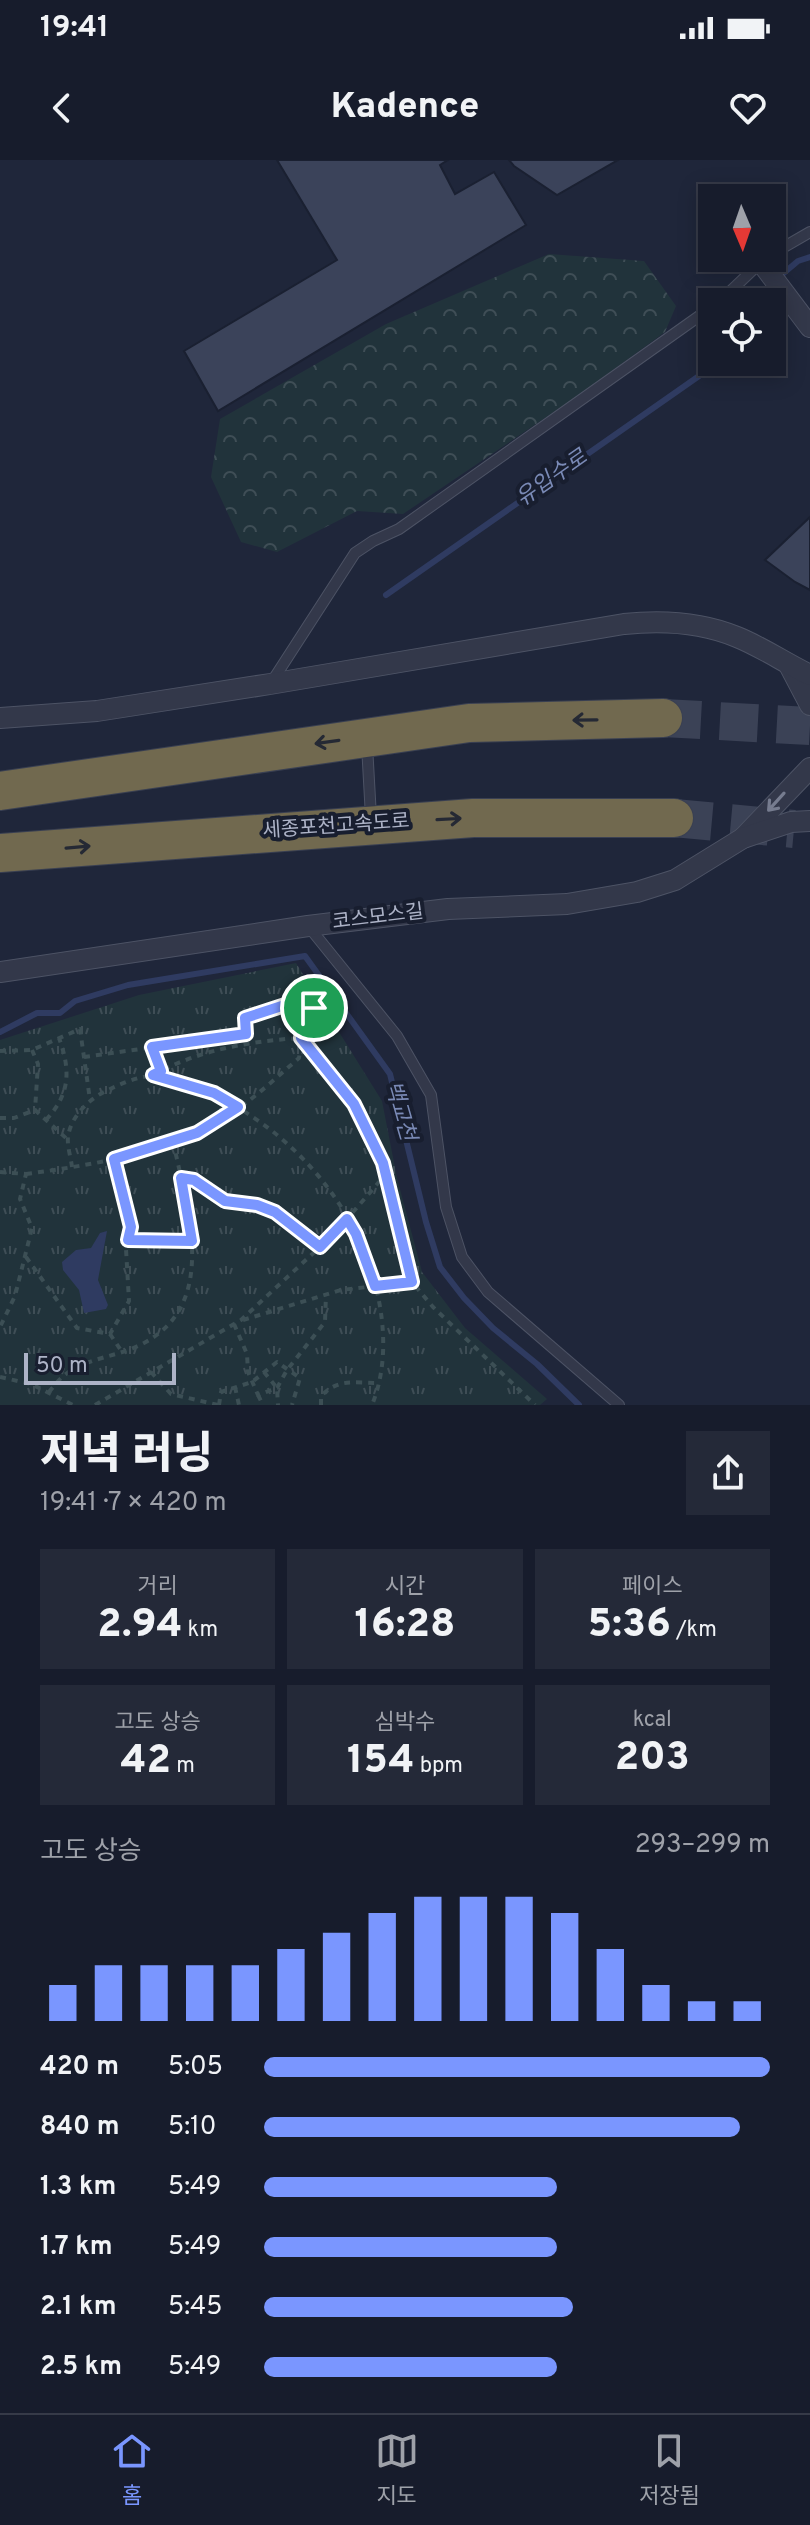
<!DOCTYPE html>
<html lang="ko">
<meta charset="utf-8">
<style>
:root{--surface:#171c2c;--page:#242938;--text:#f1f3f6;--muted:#9ea1a9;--line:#363a48;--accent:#7a96ff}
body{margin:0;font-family:Overpass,"Noto Sans KR",sans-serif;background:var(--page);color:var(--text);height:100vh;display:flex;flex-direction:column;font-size:30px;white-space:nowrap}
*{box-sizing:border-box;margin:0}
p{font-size:26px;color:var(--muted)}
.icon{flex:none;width:44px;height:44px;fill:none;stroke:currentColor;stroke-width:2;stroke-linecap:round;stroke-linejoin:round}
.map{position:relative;height:1245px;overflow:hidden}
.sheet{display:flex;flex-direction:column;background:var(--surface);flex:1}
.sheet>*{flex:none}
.needle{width:52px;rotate:178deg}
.buttons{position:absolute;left:698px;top:24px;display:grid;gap:16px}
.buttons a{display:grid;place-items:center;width:88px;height:88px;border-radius:0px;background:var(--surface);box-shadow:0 4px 20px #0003,0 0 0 2px var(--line);font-size:40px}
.scale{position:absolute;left:24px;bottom:20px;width:152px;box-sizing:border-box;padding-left:8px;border:4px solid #adb3c7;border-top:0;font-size:22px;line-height:28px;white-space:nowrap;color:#adb3c7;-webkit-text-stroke:6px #181e2f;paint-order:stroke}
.pin{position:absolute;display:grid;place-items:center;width:68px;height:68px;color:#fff;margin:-34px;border:4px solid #fff;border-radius:50%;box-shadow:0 2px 8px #0007}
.round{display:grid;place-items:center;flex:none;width:84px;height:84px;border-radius:0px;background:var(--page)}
.summary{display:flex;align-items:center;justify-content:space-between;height:136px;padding:0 40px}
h1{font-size:44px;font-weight:800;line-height:60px}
.metrics{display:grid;grid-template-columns:repeat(3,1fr);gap:12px;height:136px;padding:8px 40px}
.metrics div{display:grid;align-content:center;border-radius:0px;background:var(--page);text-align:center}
.metrics b{font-size:40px;font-weight:800}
.metrics small{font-size:22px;font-weight:400}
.metrics p{font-size:22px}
.chart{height:224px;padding:16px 40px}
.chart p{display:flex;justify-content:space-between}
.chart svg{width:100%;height:144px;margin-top:8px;stroke:var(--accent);stroke-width:6}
ul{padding:0 40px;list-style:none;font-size:26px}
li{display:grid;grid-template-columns:128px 96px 1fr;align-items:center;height:60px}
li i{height:20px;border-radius:10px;background:var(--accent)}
.status{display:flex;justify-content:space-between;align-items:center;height:56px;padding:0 40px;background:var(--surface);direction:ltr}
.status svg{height:22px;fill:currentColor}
header{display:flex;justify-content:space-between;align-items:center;height:104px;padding:0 40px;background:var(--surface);font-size:36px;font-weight:800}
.dock{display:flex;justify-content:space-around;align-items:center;height:112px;border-top:2px solid var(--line);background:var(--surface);font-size:22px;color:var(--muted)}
.dock a{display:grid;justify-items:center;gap:4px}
.dock .current{color:var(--accent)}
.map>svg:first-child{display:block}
.grass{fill:url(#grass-tufts)}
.forest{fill:url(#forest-crowns)}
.water{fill:#2f3b61}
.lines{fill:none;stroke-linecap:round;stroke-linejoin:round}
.stream{stroke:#2f3b61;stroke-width:6}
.building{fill:#3b435a;stroke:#1a2031;stroke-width:2}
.motorway-tunnel{stroke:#3b4256;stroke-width:38;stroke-dasharray:38 19;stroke-linecap:butt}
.service-casing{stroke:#4d5365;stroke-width:12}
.minor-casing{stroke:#4d5365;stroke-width:22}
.motorway-casing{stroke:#3a4052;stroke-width:40}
.path{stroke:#3c4f55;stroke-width:4;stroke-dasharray:6 6;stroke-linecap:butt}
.service{stroke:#33384a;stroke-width:10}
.minor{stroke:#33384a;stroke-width:20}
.motorway{stroke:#71694f;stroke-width:38}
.oneway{stroke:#252934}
.oneway2{stroke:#767c8f}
.route-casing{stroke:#fff;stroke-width:16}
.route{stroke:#7a96ff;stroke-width:10}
.labels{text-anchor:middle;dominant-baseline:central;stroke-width:8;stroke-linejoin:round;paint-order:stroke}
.street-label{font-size:20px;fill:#adb3c7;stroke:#181e2f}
.water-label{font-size:22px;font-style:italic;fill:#7a8ab6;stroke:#181e2f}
</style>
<div class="status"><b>19:41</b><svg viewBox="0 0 49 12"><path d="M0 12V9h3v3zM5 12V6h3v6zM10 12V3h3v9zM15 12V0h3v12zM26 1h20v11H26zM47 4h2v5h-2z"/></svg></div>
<header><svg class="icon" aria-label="back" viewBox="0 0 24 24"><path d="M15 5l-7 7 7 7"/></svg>Kadence<svg class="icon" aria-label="heart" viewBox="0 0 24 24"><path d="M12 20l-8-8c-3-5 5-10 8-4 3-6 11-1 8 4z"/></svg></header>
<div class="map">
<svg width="810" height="1245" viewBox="0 0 810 1245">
<defs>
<pattern id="grass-tufts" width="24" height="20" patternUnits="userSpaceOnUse" patternTransform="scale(2)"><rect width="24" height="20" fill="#21333b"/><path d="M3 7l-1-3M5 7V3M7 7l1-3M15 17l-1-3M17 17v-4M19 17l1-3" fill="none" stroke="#3f4e56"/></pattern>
<pattern id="forest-crowns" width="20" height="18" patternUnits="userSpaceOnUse" patternTransform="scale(2)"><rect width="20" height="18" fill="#21333b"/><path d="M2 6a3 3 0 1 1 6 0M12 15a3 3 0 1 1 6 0" fill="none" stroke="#3f4e56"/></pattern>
</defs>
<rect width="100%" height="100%" fill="#1f263a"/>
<polygon class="grass" points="296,803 382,941 397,1018 422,1112 465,1168 547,1239 540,1245 0,1245 0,880 139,835"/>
<polygon class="forest" points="549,94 644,101 676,146 665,172 576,237 403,354 357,351 277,392 241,382 211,317 220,259 386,164"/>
<polygon class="water" points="107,1071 98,1120 108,1145 106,1149 84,1153 79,1130 63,1110 62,1102 76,1090 91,1088 100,1073"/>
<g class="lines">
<g class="stream">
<polyline points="779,117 798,101 810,97"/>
<polyline points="772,163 781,155 774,132"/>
<polyline points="386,435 719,202"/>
<polyline points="0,872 37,853 60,853 75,841 128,825 305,796 390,914 426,1062 440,1107 464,1138 493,1168 537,1204 579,1245"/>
</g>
</g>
<g class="building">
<polygon points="277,0 448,0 440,5 455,34 494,12 526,65 218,251 184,191 337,100"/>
<polygon points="509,0 618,0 557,35 514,6"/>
<polygon points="810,357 810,430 795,422 765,400"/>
</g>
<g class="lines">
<g class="motorway-tunnel">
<polyline points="663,558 810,566"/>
<polyline points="674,658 794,669"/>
</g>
<g class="service-casing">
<g id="service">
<polyline points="772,94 810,72"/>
<polyline points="719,142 761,102"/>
<polyline points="271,523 355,393 373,381 399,369 712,147"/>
<polyline points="367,585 371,657"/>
<polyline points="309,767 397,876 431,935 446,1047 462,1097 488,1132 619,1245"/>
</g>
</g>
<g class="minor-casing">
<g id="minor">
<polyline points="761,102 810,167"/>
<polyline points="789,505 810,545"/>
<path d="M0,558L97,551L270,524L624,464C662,460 701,462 737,477C762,487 785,503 810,515"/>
<polyline points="743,678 810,608"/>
<polyline points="0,812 308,766 448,749 567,744 637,732 675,720 743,678 791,662 810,661"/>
</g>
</g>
<g class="motorway-casing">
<g id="motorway">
<polyline points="0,631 469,563 663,558"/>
<polyline points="0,693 473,658 674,658"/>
</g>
</g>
<g class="path">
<polyline points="152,887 161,911"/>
<polyline points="32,890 38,904 35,950"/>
<polyline points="0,891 32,890 80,869 90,940"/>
<polyline points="84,897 246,874 245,858 297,841 314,848"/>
<path d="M153,915C199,890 249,881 301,878L354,944L383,1003L412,1122L433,1147L535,1245"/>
<polyline points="0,958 14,958 35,950 67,979"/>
<path d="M46,960C70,934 71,911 59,878"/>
<path d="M72,1007C71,998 67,986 68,977C71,955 91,937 110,929C123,923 137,917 151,916C161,914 176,921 186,924C258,948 322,1005 356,1073C381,1124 394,1191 372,1245"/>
<polyline points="0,1012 26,1014 20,1039 32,1068 15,1136 0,1167"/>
<path d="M26,1014C84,1006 140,997 194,974C233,958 267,926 299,898L305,856L339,828"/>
<polyline points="181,1018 194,1020 225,1041 257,1045 275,1052 320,1087"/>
<polyline points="128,1080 192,1081"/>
<polyline points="26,1097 77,1168 110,1174 129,1141 126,1089 131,1067 114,999"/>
<polyline points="243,1160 341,1130 412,1122"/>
<polyline points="234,1164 247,1194 248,1212 258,1235 277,1228 287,1210 325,1162 326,1134"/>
<polyline points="110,1174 122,1192"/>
<polyline points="151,1212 171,1234 218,1245"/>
<polyline points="264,1212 277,1228 278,1245"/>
<polyline points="0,1217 31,1224 73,1245"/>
<polyline points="235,1227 239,1245"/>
<path d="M49,1232C54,1226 59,1219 66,1214C87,1198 116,1197 140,1185C221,1146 187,1049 173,981"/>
<polyline points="258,1235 263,1245"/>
<polyline points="95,1245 241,1160 335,1073 385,1015"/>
<polyline points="219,1245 221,1232 252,1222 277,1202 300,1218 292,1245"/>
<path d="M321,1245V1236C339,1218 353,1223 377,1223"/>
</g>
<use href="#service" class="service"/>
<use href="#minor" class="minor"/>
<use href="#motorway" class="motorway"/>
</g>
<defs><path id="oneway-shaft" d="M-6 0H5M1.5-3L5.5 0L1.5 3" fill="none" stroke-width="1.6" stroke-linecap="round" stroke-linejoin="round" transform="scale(2)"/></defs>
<g class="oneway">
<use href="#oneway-shaft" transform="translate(585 560) rotate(179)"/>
<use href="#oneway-shaft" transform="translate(327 582) rotate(172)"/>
<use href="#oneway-shaft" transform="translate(449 659) rotate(-3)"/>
<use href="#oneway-shaft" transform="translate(78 687) rotate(-5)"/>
</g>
<use class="oneway2" href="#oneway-shaft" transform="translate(776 642) rotate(132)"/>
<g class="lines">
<g class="route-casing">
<polygon id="route" points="297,841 314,848 305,856 301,878 354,944 383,1003 412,1122 375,1126 356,1074 347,1059 320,1087 275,1052 257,1045 225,1041 194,1020 181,1018 192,1081 128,1080 131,1067 114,999 197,973 238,947 214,933 153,915 161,911 152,887 246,874 245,858"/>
</g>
<use href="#route" class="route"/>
</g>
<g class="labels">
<g class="street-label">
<text transform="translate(336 667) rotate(-4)">세종포천고속도로</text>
<text transform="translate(378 758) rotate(-7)">코스모스길</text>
</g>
<g class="water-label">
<text transform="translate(552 319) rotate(-35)">유입수로</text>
<text transform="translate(399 951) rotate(74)">백교천</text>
</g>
</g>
</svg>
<div class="buttons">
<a><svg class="needle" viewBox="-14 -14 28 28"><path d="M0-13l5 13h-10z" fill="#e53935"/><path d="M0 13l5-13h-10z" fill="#9ea1a9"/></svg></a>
<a><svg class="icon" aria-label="locate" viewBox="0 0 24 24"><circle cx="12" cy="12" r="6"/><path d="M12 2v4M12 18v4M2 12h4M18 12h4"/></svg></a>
</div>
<div class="scale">50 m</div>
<div class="pin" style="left:314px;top:848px;background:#1e9e55"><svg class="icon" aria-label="arrive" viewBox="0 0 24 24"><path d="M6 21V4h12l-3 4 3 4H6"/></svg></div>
</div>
<section class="sheet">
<div class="summary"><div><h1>저녁 러닝</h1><p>19:41 · 7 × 420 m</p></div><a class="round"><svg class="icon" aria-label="share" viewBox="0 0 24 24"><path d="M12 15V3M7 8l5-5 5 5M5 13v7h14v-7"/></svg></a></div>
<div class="metrics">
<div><p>거리</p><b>2.94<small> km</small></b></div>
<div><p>시간</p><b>16:28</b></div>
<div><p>페이스</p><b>5:36<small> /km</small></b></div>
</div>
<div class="metrics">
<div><p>고도 상승</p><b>42<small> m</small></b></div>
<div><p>심박수</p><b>154<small> bpm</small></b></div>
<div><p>kcal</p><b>203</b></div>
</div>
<div class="chart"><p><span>고도 상승</span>293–299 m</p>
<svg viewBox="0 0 160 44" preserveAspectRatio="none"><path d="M5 44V33M15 44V27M25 44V27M35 44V27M45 44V27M55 44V22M65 44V17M75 44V11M85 44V6M95 44V6M105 44V6M115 44V11M125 44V22M135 44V33M145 44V38M155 44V38"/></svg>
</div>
<ul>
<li><b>420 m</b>5:05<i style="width:100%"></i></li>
<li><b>840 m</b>5:10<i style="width:94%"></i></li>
<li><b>1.3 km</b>5:49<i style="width:58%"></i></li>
<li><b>1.7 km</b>5:49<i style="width:58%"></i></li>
<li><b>2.1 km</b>5:45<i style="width:61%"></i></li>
<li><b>2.5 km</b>5:49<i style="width:58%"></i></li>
</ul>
</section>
<nav class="dock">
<a class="current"><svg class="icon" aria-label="home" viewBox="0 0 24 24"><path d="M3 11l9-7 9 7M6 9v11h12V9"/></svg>홈</a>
<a><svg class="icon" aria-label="map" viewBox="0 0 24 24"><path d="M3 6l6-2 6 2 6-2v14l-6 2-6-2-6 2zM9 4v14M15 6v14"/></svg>지도</a>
<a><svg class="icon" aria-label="saved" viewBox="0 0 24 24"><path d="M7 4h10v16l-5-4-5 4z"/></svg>저장됨</a>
</nav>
